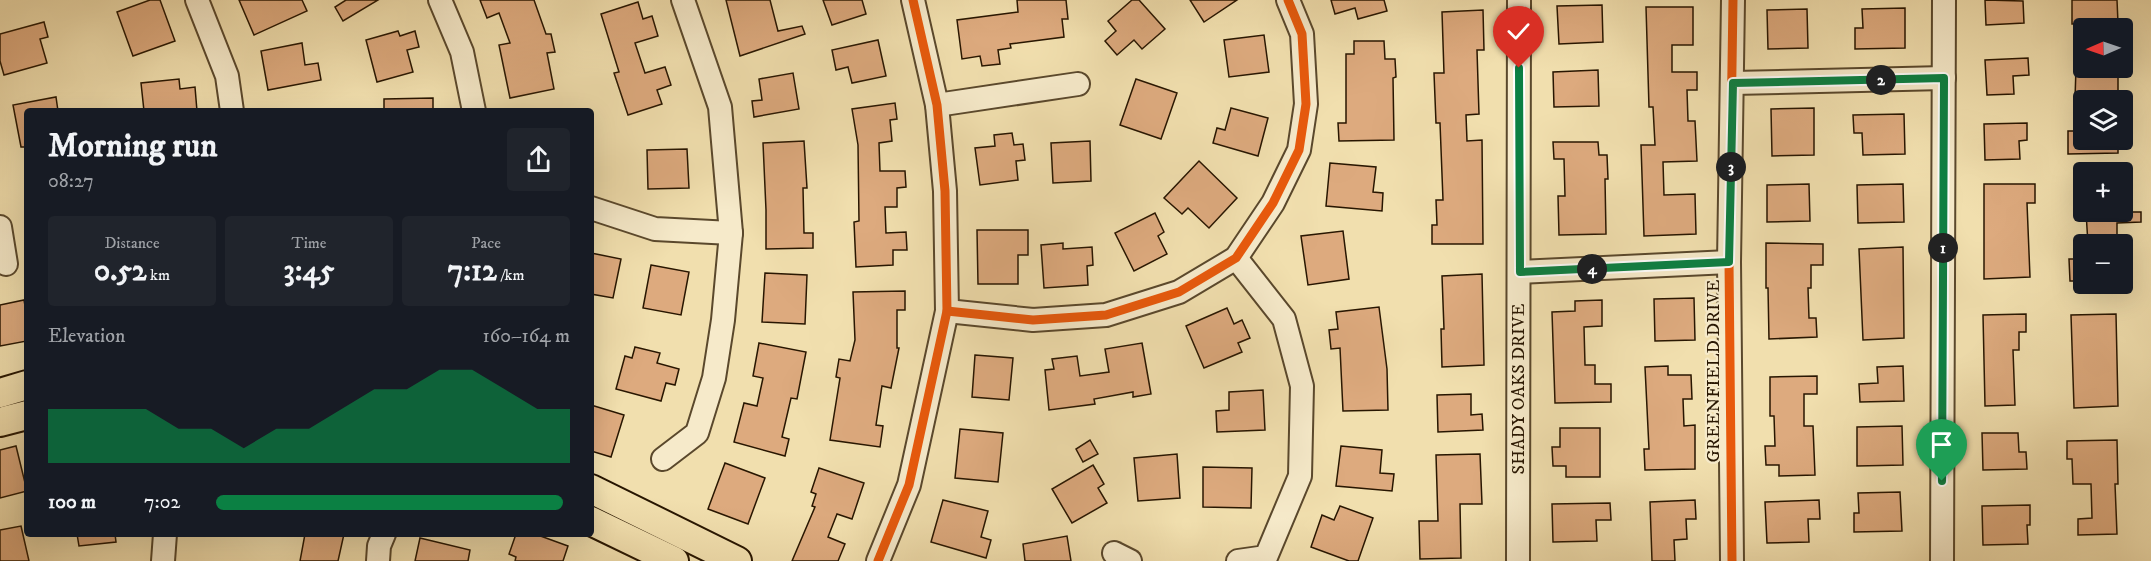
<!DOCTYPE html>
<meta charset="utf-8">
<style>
:root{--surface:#171b24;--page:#20242c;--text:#f1f3f6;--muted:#9ea1a6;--accent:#0b8043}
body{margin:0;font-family:"IM FELL DW Pica",serif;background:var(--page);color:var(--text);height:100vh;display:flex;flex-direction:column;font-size:22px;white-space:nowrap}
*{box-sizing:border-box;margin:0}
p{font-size:20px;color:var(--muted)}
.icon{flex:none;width:33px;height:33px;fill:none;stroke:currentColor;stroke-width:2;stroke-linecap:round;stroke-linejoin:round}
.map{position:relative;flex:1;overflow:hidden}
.details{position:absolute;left:24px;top:108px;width:570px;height:429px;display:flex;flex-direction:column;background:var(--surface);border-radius:6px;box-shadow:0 6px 24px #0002}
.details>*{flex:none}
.needle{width:39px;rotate:268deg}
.buttons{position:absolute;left:2073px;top:18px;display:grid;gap:12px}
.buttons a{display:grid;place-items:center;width:60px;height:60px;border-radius:6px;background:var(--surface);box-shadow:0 6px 24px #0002;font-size:30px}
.pin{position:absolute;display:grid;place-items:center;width:51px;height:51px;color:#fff;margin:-62px -26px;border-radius:50% 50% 50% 0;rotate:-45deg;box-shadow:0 0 6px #0007}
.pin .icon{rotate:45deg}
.km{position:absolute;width:30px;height:30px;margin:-15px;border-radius:50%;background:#222;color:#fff;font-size:16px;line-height:30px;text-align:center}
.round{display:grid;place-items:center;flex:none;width:63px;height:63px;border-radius:6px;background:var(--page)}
.summary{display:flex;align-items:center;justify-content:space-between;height:102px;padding:0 24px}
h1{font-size:33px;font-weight:800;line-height:45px}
.figures{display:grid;grid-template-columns:repeat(3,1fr);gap:9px;height:102px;padding:6px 24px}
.figures div{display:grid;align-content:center;border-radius:6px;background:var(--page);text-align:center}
.figures b{font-size:30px;font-weight:800}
.figures small{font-size:16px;font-weight:400}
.figures p{font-size:16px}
.chart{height:168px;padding:12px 24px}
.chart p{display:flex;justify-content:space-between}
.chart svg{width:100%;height:108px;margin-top:6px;fill:var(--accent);opacity:.7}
ul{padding:0 24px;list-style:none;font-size:20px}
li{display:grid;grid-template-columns:96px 72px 1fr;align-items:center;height:45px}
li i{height:15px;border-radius:8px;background:var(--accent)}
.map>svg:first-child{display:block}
.building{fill:#ddaa7e;stroke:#281601;stroke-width:1.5}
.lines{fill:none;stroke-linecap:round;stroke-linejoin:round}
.minor-casing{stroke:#5a482c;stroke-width:26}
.major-casing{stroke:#281601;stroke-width:32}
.minor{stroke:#f6eaca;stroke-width:22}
.major{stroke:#f1dfae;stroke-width:28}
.cycleway-casing{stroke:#f6eaca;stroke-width:13}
.cycleway{stroke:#e8590c;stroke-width:9}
.route-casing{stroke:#fff;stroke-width:12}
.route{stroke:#0b8043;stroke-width:8}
.labels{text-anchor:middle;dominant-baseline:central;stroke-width:4.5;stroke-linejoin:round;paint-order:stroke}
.street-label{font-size:18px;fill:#281601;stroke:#f6eaca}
</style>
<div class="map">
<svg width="2151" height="561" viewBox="0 0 2151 561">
<rect width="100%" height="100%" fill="#f1dfae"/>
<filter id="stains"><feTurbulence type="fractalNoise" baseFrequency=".00333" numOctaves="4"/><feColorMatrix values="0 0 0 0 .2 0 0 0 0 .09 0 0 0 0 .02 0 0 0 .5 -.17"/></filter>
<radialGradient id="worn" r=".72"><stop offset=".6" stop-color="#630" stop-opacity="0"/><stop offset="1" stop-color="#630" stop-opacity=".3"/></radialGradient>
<g class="building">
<polygon points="150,0 160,0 175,41 133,56 117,12"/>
<polygon points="239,0 302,0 307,11 254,35"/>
<polygon points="346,0 378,0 343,21 335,7"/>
<polygon points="480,0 534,0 546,34 551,34 555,52 547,53 554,89 510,98 499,45 510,43 499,13 487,18"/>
<polygon points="726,0 770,0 778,31 802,26 805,34 740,56"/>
<polygon points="823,0 862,0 866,14 832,25"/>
<polygon points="1017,0 1066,0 1068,19 1062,19 1064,37 1010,44 1011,48 998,50 1000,64 982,66 980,56 962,59 957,20 1018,12"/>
<polygon points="1132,0 1139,0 1165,29 1142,49 1134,40 1117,55 1105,41 1116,31 1108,21"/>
<polygon points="1190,0 1237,0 1204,22"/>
<polygon points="1331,0 1384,0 1387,11 1358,19 1355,8 1335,14"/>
<polygon points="1985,0 2023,1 2024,23 1986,25"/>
<polygon points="2072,0 2117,0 2118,23 2072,24"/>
<polygon points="638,2 643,19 652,16 658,36 635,43 645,73 665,67 671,85 657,90 662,104 628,115 614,73 619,72 601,14"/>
<polygon points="1602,5 1603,42 1559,44 1557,6"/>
<polygon points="1646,7 1693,7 1693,45 1672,45 1672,72 1697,72 1697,90 1687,90 1688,121 1695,121 1697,161 1663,162 1664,195 1695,194 1696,234 1644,236 1641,145 1655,145 1653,107 1649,107"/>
<polygon points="1905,8 1905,48 1855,49 1855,28 1863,28 1862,9"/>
<polygon points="1807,9 1808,48 1768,49 1767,10"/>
<polygon points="1483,10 1484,50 1477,50 1479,114 1466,115 1467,141 1482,140 1483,244 1432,244 1432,225 1437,225 1436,200 1443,200 1440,123 1436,123 1434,73 1444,73 1442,12"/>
<polygon points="44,22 48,37 40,39 47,63 4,75 0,61 0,34"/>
<polygon points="398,31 400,36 415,31 419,47 407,50 413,72 377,82 366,40"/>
<polygon points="1264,35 1269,72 1229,77 1224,40"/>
<polygon points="878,40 886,76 852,83 848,67 836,70 832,50"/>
<polygon points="1354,41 1384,41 1385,59 1395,59 1396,77 1393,78 1394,140 1339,141 1338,123 1346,123 1346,54 1354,54"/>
<polygon points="302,43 305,65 318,63 321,80 268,90 261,51"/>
<polygon points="2028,58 2029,75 2013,76 2014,94 1987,95 1985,60"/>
<polygon points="2076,68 2118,68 2118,100 2075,99"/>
<polygon points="1598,70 1599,106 1554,107 1553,72"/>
<polygon points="793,73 799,109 754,117 752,101 762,100 759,79"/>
<polygon points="179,79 180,89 195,87 197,111 144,111 141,83"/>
<polygon points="1136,79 1177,93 1161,139 1120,125"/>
<polygon points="56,97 58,111 27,111 27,147 21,147 13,105"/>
<polygon points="433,98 433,111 384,111 384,99"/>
<polygon points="895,103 897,119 890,120 892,141 879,143 880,171 905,171 906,187 897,188 897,207 885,207 886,233 906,232 907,250 893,250 893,265 856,267 854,222 859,221 858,145 852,109"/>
<polygon points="1231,108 1268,118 1258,156 1213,143 1217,128 1225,130"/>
<polygon points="1814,108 1814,155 1772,156 1771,109"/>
<polygon points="1904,114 1905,154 1863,155 1862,133 1854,133 1853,115"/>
<polygon points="2027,123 2027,140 2019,141 2020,159 1985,160 1984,124"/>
<polygon points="2068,131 2084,131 2084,140 2118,140 2118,153 2068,154"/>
<polygon points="1012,133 1014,145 1023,144 1025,160 1016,161 1018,180 980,185 975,148 995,146 994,135"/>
<polygon points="804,141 807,188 803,188 804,233 813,233 813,248 766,249 766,210 763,143"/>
<polygon points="1090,141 1091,181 1053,183 1051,143"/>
<polygon points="1553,142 1598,142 1599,155 1607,155 1608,179 1605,179 1606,234 1559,235 1558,196 1565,196 1564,159 1554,159"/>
<polygon points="687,149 689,188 648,189 647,150"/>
<polygon points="1199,161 1237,198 1209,228 1188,208 1182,214 1164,198"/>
<polygon points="1330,163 1376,167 1373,192 1383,193 1382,211 1326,206"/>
<polygon points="1809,184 1810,221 1767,222 1767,185"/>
<polygon points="1903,184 1904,222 1858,223 1857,185"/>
<polygon points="1984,184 2035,184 2035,203 2027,203 2030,277 1984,279"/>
<polygon points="2086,212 2141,212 2141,222 2117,223 2117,244 2088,244"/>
<polygon points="1155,213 1164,232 1158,236 1167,254 1134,271 1115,233"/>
<polygon points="977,230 1028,230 1028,255 1018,255 1018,284 978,284"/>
<polygon points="1343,231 1349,279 1308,285 1301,236"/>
<polygon points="1063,243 1063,249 1092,247 1093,265 1087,266 1088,285 1044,288 1041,245"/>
<polygon points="1766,243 1823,244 1823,265 1811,265 1811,288 1808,288 1809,318 1816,318 1817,337 1769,339 1768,288 1766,288"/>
<polygon points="1903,247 1904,338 1863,340 1859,249"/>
<polygon points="591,253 621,259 613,298 591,294"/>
<polygon points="2069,259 2084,259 2084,281 2070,281"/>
<polygon points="651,265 689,272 681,315 643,308"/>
<polygon points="765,273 807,275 805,324 762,322"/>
<polygon points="1482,274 1484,365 1442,367 1441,329 1444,329 1442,276"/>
<polygon points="905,291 905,310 897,310 897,348 899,348 891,388 882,386 876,425 883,426 880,447 830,440 840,378 836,377 839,359 850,361 855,340 853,292"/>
<polygon points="1694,298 1695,340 1655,341 1654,299"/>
<polygon points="24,300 27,316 27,341 0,346 0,305"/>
<polygon points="1602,300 1602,326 1584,327 1585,365 1595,365 1595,384 1611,384 1611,402 1555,403 1552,312 1575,311 1575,301"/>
<polygon points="1379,307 1387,369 1388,410 1343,411 1340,348 1331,349 1329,330 1338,329 1336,312"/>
<polygon points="1227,308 1234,324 1242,320 1250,338 1238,343 1242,352 1204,368 1186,326"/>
<polygon points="2026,314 2026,332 2019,332 2019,350 2013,350 2015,405 1985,406 1983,315"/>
<polygon points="2116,314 2118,406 2074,408 2071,315"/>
<polygon points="759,343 806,352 797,399 791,398 782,437 789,439 785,456 734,442 744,403 757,406 763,378 753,376"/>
<polygon points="1142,343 1151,394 1133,397 1133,392 1094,399 1095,404 1049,410 1045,370 1054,369 1052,359 1077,356 1080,376 1109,372 1105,349"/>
<polygon points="635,347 660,353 657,363 679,369 675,385 666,383 661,401 616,389 625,356 632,358"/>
<polygon points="975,355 1013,358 1009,400 972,397"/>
<polygon points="1668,366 1668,375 1691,375 1692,399 1683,399 1684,426 1695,425 1695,469 1645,470 1644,449 1649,449 1645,367"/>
<polygon points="1903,366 1904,401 1860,402 1859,384 1878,383 1877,367"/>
<polygon points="1817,376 1817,394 1804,394 1804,426 1813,426 1815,475 1779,476 1779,465 1766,465 1765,446 1775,446 1774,416 1770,416 1770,377"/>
<polygon points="1263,390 1265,430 1217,432 1216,411 1229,410 1229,392"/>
<polygon points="1471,394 1471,415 1482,414 1483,430 1438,432 1437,395"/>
<polygon points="591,405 624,415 611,457 591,451"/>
<polygon points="1902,426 1903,465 1857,466 1857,427"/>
<polygon points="1560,428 1600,428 1600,477 1566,477 1566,466 1553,466 1552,447 1560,447"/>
<polygon points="960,429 1003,433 998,482 955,478"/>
<polygon points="1982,433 2018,433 2019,452 2026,452 2027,469 1983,470"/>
<polygon points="1090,440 1098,454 1083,462 1076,449"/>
<polygon points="2117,440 2118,484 2115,484 2117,534 2078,535 2078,519 2092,518 2091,484 2073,484 2072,459 2067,459 2067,441"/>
<polygon points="16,446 27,491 0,498 0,450"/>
<polygon points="1341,446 1382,450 1380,473 1394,474 1392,491 1336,486"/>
<polygon points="1177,454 1180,498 1138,501 1134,458"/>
<polygon points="1480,454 1482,504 1460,504 1461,558 1420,559 1419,521 1438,521 1436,455"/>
<polygon points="725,463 765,478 748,524 708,509"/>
<polygon points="1093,465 1104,484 1098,488 1107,503 1072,523 1052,489"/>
<polygon points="1203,467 1252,468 1251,508 1203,507"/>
<polygon points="819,468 864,483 852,519 837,514 828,537 845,544 838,561 792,561 815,507 812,506 816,494 811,492"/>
<polygon points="1900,492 1902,531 1854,532 1854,513 1859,513 1858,493"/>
<polygon points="943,500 988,511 981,537 991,540 986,558 931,542"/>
<polygon points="1695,500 1696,519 1686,519 1687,539 1674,540 1675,561 1652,561 1650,502"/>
<polygon points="1819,500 1820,519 1808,519 1809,542 1767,543 1765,502"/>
<polygon points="1610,503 1611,520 1596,520 1597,541 1553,542 1552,504"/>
<polygon points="2030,505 2030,525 2027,525 2028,544 1983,545 1982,506"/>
<polygon points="1340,506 1373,518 1358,561 1349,561 1311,547 1322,515 1334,520"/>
<polygon points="21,526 29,561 0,561 0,530"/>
<polygon points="77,534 115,534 116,542 79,546"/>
<polygon points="305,534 344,534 338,561 300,561"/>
<polygon points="516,534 535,534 568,546 563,561 515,561 516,557 509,554"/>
<polygon points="1067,536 1071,561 1025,561 1023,544"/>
<polygon points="420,538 470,550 468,561 415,561"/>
</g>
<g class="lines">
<g class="minor-casing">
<g id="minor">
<polyline points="197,0 227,76 232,111"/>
<polyline points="440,0 462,52 474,111"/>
<polyline points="1733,83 1944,78"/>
<polyline points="937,105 1078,84"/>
<polyline points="591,208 655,229 731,233"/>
<polyline points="0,227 6,264"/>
<polyline points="1236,258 1284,319 1302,386 1300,476 1266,557 1238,561"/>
<polyline points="1520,272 1729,262"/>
<polyline points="947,311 1033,320 1106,315 1179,292 1236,258 1273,203 1299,150 1306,104 1302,34 1288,0"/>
<polyline points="663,459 697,433 714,378 723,320 731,233 720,107 683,0"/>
<polyline points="1114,553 1130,561"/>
<polyline points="163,561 165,534"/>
<polyline points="378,561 379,546 384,534"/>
<polyline points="878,561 909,485 947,311 945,191 937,105 913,0"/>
<polyline points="1518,561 1519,0"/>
<polyline points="1732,561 1729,262 1733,0"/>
<polyline points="1942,561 1944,0"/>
</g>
</g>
<g class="major-casing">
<g id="major">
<polyline points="0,393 27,385"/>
<polyline points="0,422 27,415"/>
<polyline points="591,489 737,561"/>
<polyline points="591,521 674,561"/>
</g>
</g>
<use href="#minor" class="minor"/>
<use href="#major" class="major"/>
<g class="cycleway-casing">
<g id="cycleway">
<polyline points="947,311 1033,320 1106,315 1179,292 1236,258 1273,203 1299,150 1306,104 1302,34 1288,0"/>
<polyline points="878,561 909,485 947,311 945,191 937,105 913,0"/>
<polyline points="1732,561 1729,262 1733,0"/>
</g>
</g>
<use href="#cycleway" class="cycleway"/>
</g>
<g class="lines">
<g class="route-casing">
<polyline id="route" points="1519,68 1520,272 1729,262 1733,83 1944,78 1942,481"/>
</g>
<use href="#route" class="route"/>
</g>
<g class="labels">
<g class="street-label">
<text transform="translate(1714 371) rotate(-90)">GREENFIELD DRIVE</text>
<text transform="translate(1519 389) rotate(-90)">SHADY OAKS DRIVE</text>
</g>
</g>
<rect width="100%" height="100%" filter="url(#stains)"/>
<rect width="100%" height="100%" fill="url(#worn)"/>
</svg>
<div class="buttons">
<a><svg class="needle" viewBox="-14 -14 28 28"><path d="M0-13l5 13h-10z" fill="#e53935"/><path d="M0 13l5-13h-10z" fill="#9ea1a6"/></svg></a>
<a><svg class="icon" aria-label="layers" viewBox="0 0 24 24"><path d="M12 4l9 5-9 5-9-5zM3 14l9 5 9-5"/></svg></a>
<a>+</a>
<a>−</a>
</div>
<div class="pin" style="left:1942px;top:481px;background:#1e9e55"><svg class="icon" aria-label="arrive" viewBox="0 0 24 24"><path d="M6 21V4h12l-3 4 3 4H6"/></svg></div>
<div class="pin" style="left:1519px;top:68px;background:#d93025"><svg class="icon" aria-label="check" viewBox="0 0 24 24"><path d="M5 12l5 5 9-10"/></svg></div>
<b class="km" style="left:1943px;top:248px">1</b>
<b class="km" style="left:1881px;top:80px">2</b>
<b class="km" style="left:1731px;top:167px">3</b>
<b class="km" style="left:1592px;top:269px">4</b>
<section class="details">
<div class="summary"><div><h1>Morning run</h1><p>08:27</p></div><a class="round"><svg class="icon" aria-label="share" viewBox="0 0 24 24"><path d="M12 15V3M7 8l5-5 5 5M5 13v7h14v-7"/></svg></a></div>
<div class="figures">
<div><p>Distance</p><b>0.52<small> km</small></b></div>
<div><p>Time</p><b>3:45</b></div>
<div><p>Pace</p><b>7:12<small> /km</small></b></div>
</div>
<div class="chart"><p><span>Elevation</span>160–164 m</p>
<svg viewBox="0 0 160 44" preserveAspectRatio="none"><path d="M0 44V22L10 22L20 22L30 22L40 30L50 30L60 38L70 30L80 30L90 22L100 14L110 14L120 6L130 6L140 14L150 22L160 22V44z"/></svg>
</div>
<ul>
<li><b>100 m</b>7:02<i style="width:98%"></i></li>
</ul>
</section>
</div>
